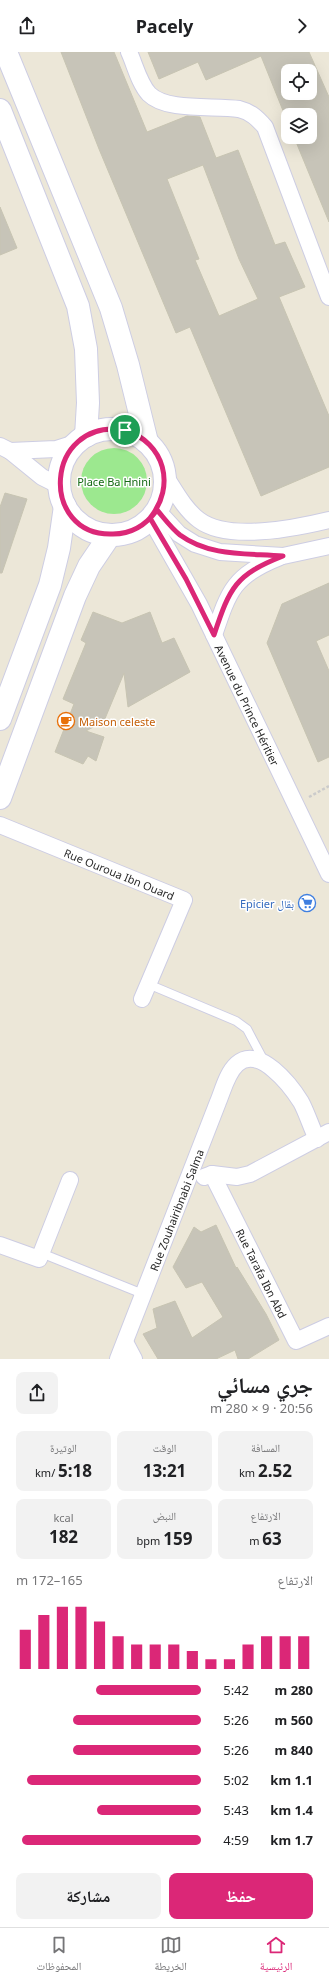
<!DOCTYPE html>
<html lang="ar">
<meta charset="utf-8">
<style>
:root{--surface:#fff;--page:#f2f2f2;--text:#202124;--muted:#757577;--line:#e0e0e0;--accent:#db2777}
body{margin:0;font-family:"Noto Sans","Noto Naskh Arabic",sans-serif;background:var(--page);color:var(--text);direction:rtl;height:100vh;display:flex;flex-direction:column;font-size:15px;white-space:nowrap}
*{box-sizing:border-box;margin:0}
p{font-size:13px;color:var(--muted)}
.icon{flex:none;width:22px;height:22px;fill:none;stroke:currentColor;stroke-width:2;stroke-linecap:round;stroke-linejoin:round}
.map{position:relative;height:1307px;overflow:hidden;direction:ltr}
.drawer{display:flex;flex-direction:column;background:var(--surface);flex:1}
.drawer>*{flex:none}
.buttons{position:absolute;left:281px;top:12px;display:grid;gap:8px}
.buttons a{display:grid;place-items:center;width:36px;height:36px;border-radius:8px;background:var(--surface);box-shadow:0 4px 16px #0002;font-size:20px}
.pin{position:absolute;display:grid;place-items:center;width:34px;height:34px;color:#fff;margin:-17px;border:2px solid #fff;border-radius:50%;box-shadow:0 1px 4px #0007}
.round{display:grid;place-items:center;flex:none;width:42px;height:42px;border-radius:8px;background:var(--page)}
.overview{display:flex;align-items:center;justify-content:space-between;height:68px;padding:0 16px}
h1{font-size:22px;font-weight:700;line-height:30px}
.stats{display:grid;grid-template-columns:repeat(3,1fr);gap:6px;height:68px;padding:4px 16px}
.stats div{display:grid;align-content:center;border-radius:8px;background:var(--page);text-align:center}
.stats b{font-size:17px;font-weight:700}
.stats small{font-size:11px;font-weight:400}
.stats p{font-size:11px}
.chart{height:112px;padding:8px 16px}
.chart p{display:flex;justify-content:space-between}
.chart svg{width:100%;height:72px;margin-top:4px;stroke:var(--accent);stroke-width:6}
.action{display:flex;gap:8px;margin-top:auto;padding:8px 16px}
.action a{flex:1;height:46px;border-radius:8px;background:var(--accent);color:#fff;font-size:16px;font-weight:700;line-height:46px;text-align:center}
.action a+a{background:var(--page);color:var(--text)}
ul{padding:0 16px;list-style:none;font-size:13px}
li{display:grid;grid-template-columns:64px 48px 1fr;align-items:center;height:30px}
li i{height:10px;border-radius:5px;background:var(--accent)}
header{display:flex;justify-content:space-between;align-items:center;height:52px;padding:0 16px;background:var(--surface);font-size:18px;font-weight:700}
.tabs{display:flex;justify-content:space-around;align-items:center;height:56px;border-top:1px solid var(--line);background:var(--surface);font-size:11px;color:var(--muted)}
.tabs a{display:grid;justify-items:center;gap:2px}
.tabs .active{color:var(--accent)}
.map>svg:first-child{display:block}
.green{fill:#9ce88f}
.building{fill:#c7c4b8;stroke:#c7c4b2;fill-rule:evenodd}
.lines{fill:none;stroke-linecap:round;stroke-linejoin:round}
.service-casing{stroke:#cdcde3;stroke-width:10}
.minor-casing{stroke:#cdcde3;stroke-width:18}
.secondary-casing{stroke:#cdcde3;stroke-width:24}
.path{stroke:#cbcbcb;stroke-width:2.5;stroke-dasharray:3 2;stroke-linecap:butt}
.service{stroke:#fff;stroke-width:8}
.minor{stroke:#fff;stroke-width:16}
.secondary{stroke:#fff;stroke-width:22}
.route-casing{stroke:#fff;stroke-width:8}
.route{stroke:#db2777;stroke-width:5}
.labels{text-anchor:middle;dominant-baseline:central;stroke-width:3;stroke-linejoin:round;paint-order:stroke}
.park-label{font-size:11px;fill:#156a14;stroke:#fff}
.street-label{font-size:11px;fill:#282828;stroke:#fff}
.food-label{font-size:11px;fill:#c56008;stroke:#fff;text-anchor:start}
.shop-label{font-size:11px;fill:#366cbe;stroke:#fff;text-anchor:end}
</style>
<header><svg class="icon" aria-label="forward" viewBox="0 0 24 24"><path d="M9 5l7 7-7 7"/></svg>Pacely<svg class="icon" aria-label="share" viewBox="0 0 24 24"><path d="M12 15V3M7 8l5-5 5 5M5 13v7h14v-7"/></svg></header>
<div class="map">
<svg width="329" height="1307" viewBox="0 0 329 1307">
<rect width="100%" height="100%" fill="#ece7d8"/>
<circle class="green" cx="114" cy="429" r="33"/>
<g class="building">
<path d="M61,0H114L147,80L187,64L200,65L216,106L238,98L275,193L285,190L305,235L279,245L329,364V415L261,444L190,275L176,281L99,97ZM203,113L239,207L258,247L219,264L195,208L199,207L167,127Z"/>
<path d="M148,0H309L329,45V170L294,85H310V63H288V71L261,4L206,28L198,10L159,27ZM288,19H310V41H288Z"/>
<polygon points="0,155 17,196 0,203"/>
<polygon points="5,441 27,447 2,521 0,521 0,455"/>
<polygon points="329,531 329,583 316,589 329,619 329,705 318,710 267,591 282,552"/>
<polygon points="93,560 122,571 150,560 162,591 174,586 190,620 128,655 124,621 104,669 86,679 104,685 96,709 88,704 83,712 55,700 74,652 63,647 86,591 81,588"/>
<polygon points="216,1173 236,1216 237,1215 266,1262 279,1288 248,1307 238,1307 235,1298 216,1307 158,1307 143,1282 157,1276 153,1257 175,1249 192,1286 223,1265 202,1230 186,1236 173,1215 194,1175 201,1180"/>
</g>
<g class="lines">
<g class="service-casing">
<g id="service">
<polyline points="148,932 236,969 247,977 264,1009"/>
<polyline points="41,1201 143,1242"/>
</g>
</g>
<g class="minor-casing">
<g id="minor">
<path d="M129,0C135,13 139,31 149,42C167,60 215,53 239,57C251,60 257,66 265,75L329,245"/>
<polyline points="0,394 10,399 42,425 60,434"/>
<polyline points="10,399 56,397 78,390"/>
<path d="M164,422C174,437 184,457 199,468C228,490 296,476 329,468"/>
<polyline points="157,458 179,482 195,492 220,500 283,504 329,494"/>
<path id="s1" d="M150,466L199,552L329,822"/>
<path d="M214,583C229,538 234,523 280,505"/>
<path id="s2" d="M0,773L184,848L142,947"/>
<path id="s3" d="M212,1122L296,1289L329,1274"/>
<polyline points="204,1125 212,1122 237,1125 250,1122 329,1080"/>
<polyline points="0,1193 39,1207 70,1128"/>
<polyline points="125,1290 134,1307"/>
<path id="s4" d="M118,1307L218,1050C223,1038 227,1021 237,1012C259,992 291,1034 301,1050C307,1061 311,1075 317,1087"/>
</g>
</g>
<g class="secondary-casing">
<g id="secondary">
<polyline points="6,0 111,256 128,313 147,390"/>
<polyline points="0,58 78,254 86,297 88,351 86,384"/>
<circle cx="112" cy="430" r="53"/>
<polyline points="0,667 50,533 59,496 65,454"/>
<polyline points="0,746 75,544 89,514 110,483"/>
</g>
</g>
<polyline class="path" points="309,745 329,734"/>
<use href="#service" class="service"/>
<use href="#minor" class="minor"/>
<use href="#secondary" class="secondary"/>
</g>
<g class="lines">
<g class="route-casing">
<path id="route" d="M125,378C43,366 39,485 113,482C132,482 146,473 157,458C164,466 171,476 180,483C210,505 248,501 283,504C235,523 230,535 214,583L186,527L150,466C176,434 165,391 125,378"/>
</g>
<use href="#route" class="route"/>
</g>
<defs>
<g id="cafe-ring" transform="scale(0.9)"><circle r="9.5" fill="#fff" stroke="#e8710a" stroke-width="1.5"/><path d="M-5.5-4.5H6V0H3Q3 3.5 0 3.5H-2.5Q-5.5 3.5-5.5 0ZM3-3.2v2h1.7v-2ZM-6 4.5H4V6H-6Z" fill="#e8710a"/></g>
<g id="supermarket-ring" transform="scale(0.9)"><circle r="9.5" fill="#fff" stroke="#3f7fe0" stroke-width="1.5"/><path d="M-6-5.5h2.5l.6 2H6L4.5 2H-2.5L-4.4-4H-6ZM-1.5 3.2a1.3 1.3 0 1 0 .1 0ZM3 3.2a1.3 1.3 0 1 0 .1 0Z" fill="#3f7fe0"/></g>
</defs>
<g fill-rule="evenodd">
<use href="#cafe-ring" x="66" y="669"/>
<use href="#supermarket-ring" x="307" y="851"/>
</g>
<g class="labels">
<g class="park-label">
<text x="114" y="429">Place Ba Hnini</text>
</g>
<g class="street-label">
<text stroke="none"><textPath href="#s1" startOffset="211">Avenue du Prince Héritier</textPath></text>
<text stroke="none"><textPath href="#s2" startOffset="129">Rue Ouroua Ibn Ouard</textPath></text>
<text stroke="none"><textPath href="#s4" startOffset="160">Rue Zouhairibnabi Salma</textPath></text>
<text stroke="none"><textPath href="#s3" startOffset="111">Rue Tarafa Ibn Abd</textPath></text>
</g>
<g class="food-label">
<text x="79" y="669">Maison celeste</text>
</g>
<g class="shop-label">
<text x="294" y="851">Epicier بقال</text>
</g>
</g>
</svg>
<div class="buttons">
<a><svg class="icon" aria-label="locate" viewBox="0 0 24 24"><circle cx="12" cy="12" r="6"/><path d="M12 2v4M12 18v4M2 12h4M18 12h4"/></svg></a>
<a><svg class="icon" aria-label="layers" viewBox="0 0 24 24"><path d="M12 4l9 5-9 5-9-5zM3 14l9 5 9-5"/></svg></a>
</div>
<div class="pin" style="left:125px;top:378px;background:#1e9e55"><svg class="icon" aria-label="arrive" viewBox="0 0 24 24"><path d="M6 21V4h12l-3 4 3 4H6"/></svg></div>
</div>
<section class="drawer">
<div class="overview"><div><h1>جري مسائي</h1><p>20:56 · 9 × 280 m</p></div><a class="round"><svg class="icon" aria-label="share" viewBox="0 0 24 24"><path d="M12 15V3M7 8l5-5 5 5M5 13v7h14v-7"/></svg></a></div>
<div class="stats">
<div><p>المسافة</p><b>2.52<small> km</small></b></div>
<div><p>الوقت</p><b>13:21</b></div>
<div><p>الوتيرة</p><b>5:18<small> /km</small></b></div>
</div>
<div class="stats">
<div><p>الارتفاع</p><b>63<small> m</small></b></div>
<div><p>النبض</p><b>159<small> bpm</small></b></div>
<div><p>kcal</p><b>182</b></div>
</div>
<div class="chart"><p><span>الارتفاع</span>165–172 m</p>
<svg viewBox="0 0 160 44" preserveAspectRatio="none"><path d="M5 44V20M15 44V11M25 44V6M35 44V6M45 44V15M55 44V24M65 44V29M75 44V29M85 44V29M95 44V33M105 44V38M115 44V38M125 44V29M135 44V24M145 44V24M155 44V24"/></svg>
</div>
<ul>
<li><b>280 m</b>5:42<i style="width:57%"></i></li>
<li><b>560 m</b>5:26<i style="width:69%"></i></li>
<li><b>840 m</b>5:26<i style="width:69%"></i></li>
<li><b>1.1 km</b>5:02<i style="width:94%"></i></li>
<li><b>1.4 km</b>5:43<i style="width:56%"></i></li>
<li><b>1.7 km</b>4:59<i style="width:97%"></i></li>
</ul>
<div class="action"><a>حفظ</a><a>مشاركة</a></div>
</section>
<nav class="tabs">
<a class="active"><svg class="icon" aria-label="home" viewBox="0 0 24 24"><path d="M3 11l9-7 9 7M6 9v11h12V9"/></svg>الرئيسية</a>
<a><svg class="icon" aria-label="map" viewBox="0 0 24 24"><path d="M3 6l6-2 6 2 6-2v14l-6 2-6-2-6 2zM9 4v14M15 6v14"/></svg>الخريطة</a>
<a><svg class="icon" aria-label="saved" viewBox="0 0 24 24"><path d="M7 4h10v16l-5-4-5 4z"/></svg>المحفوظات</a>
</nav>
